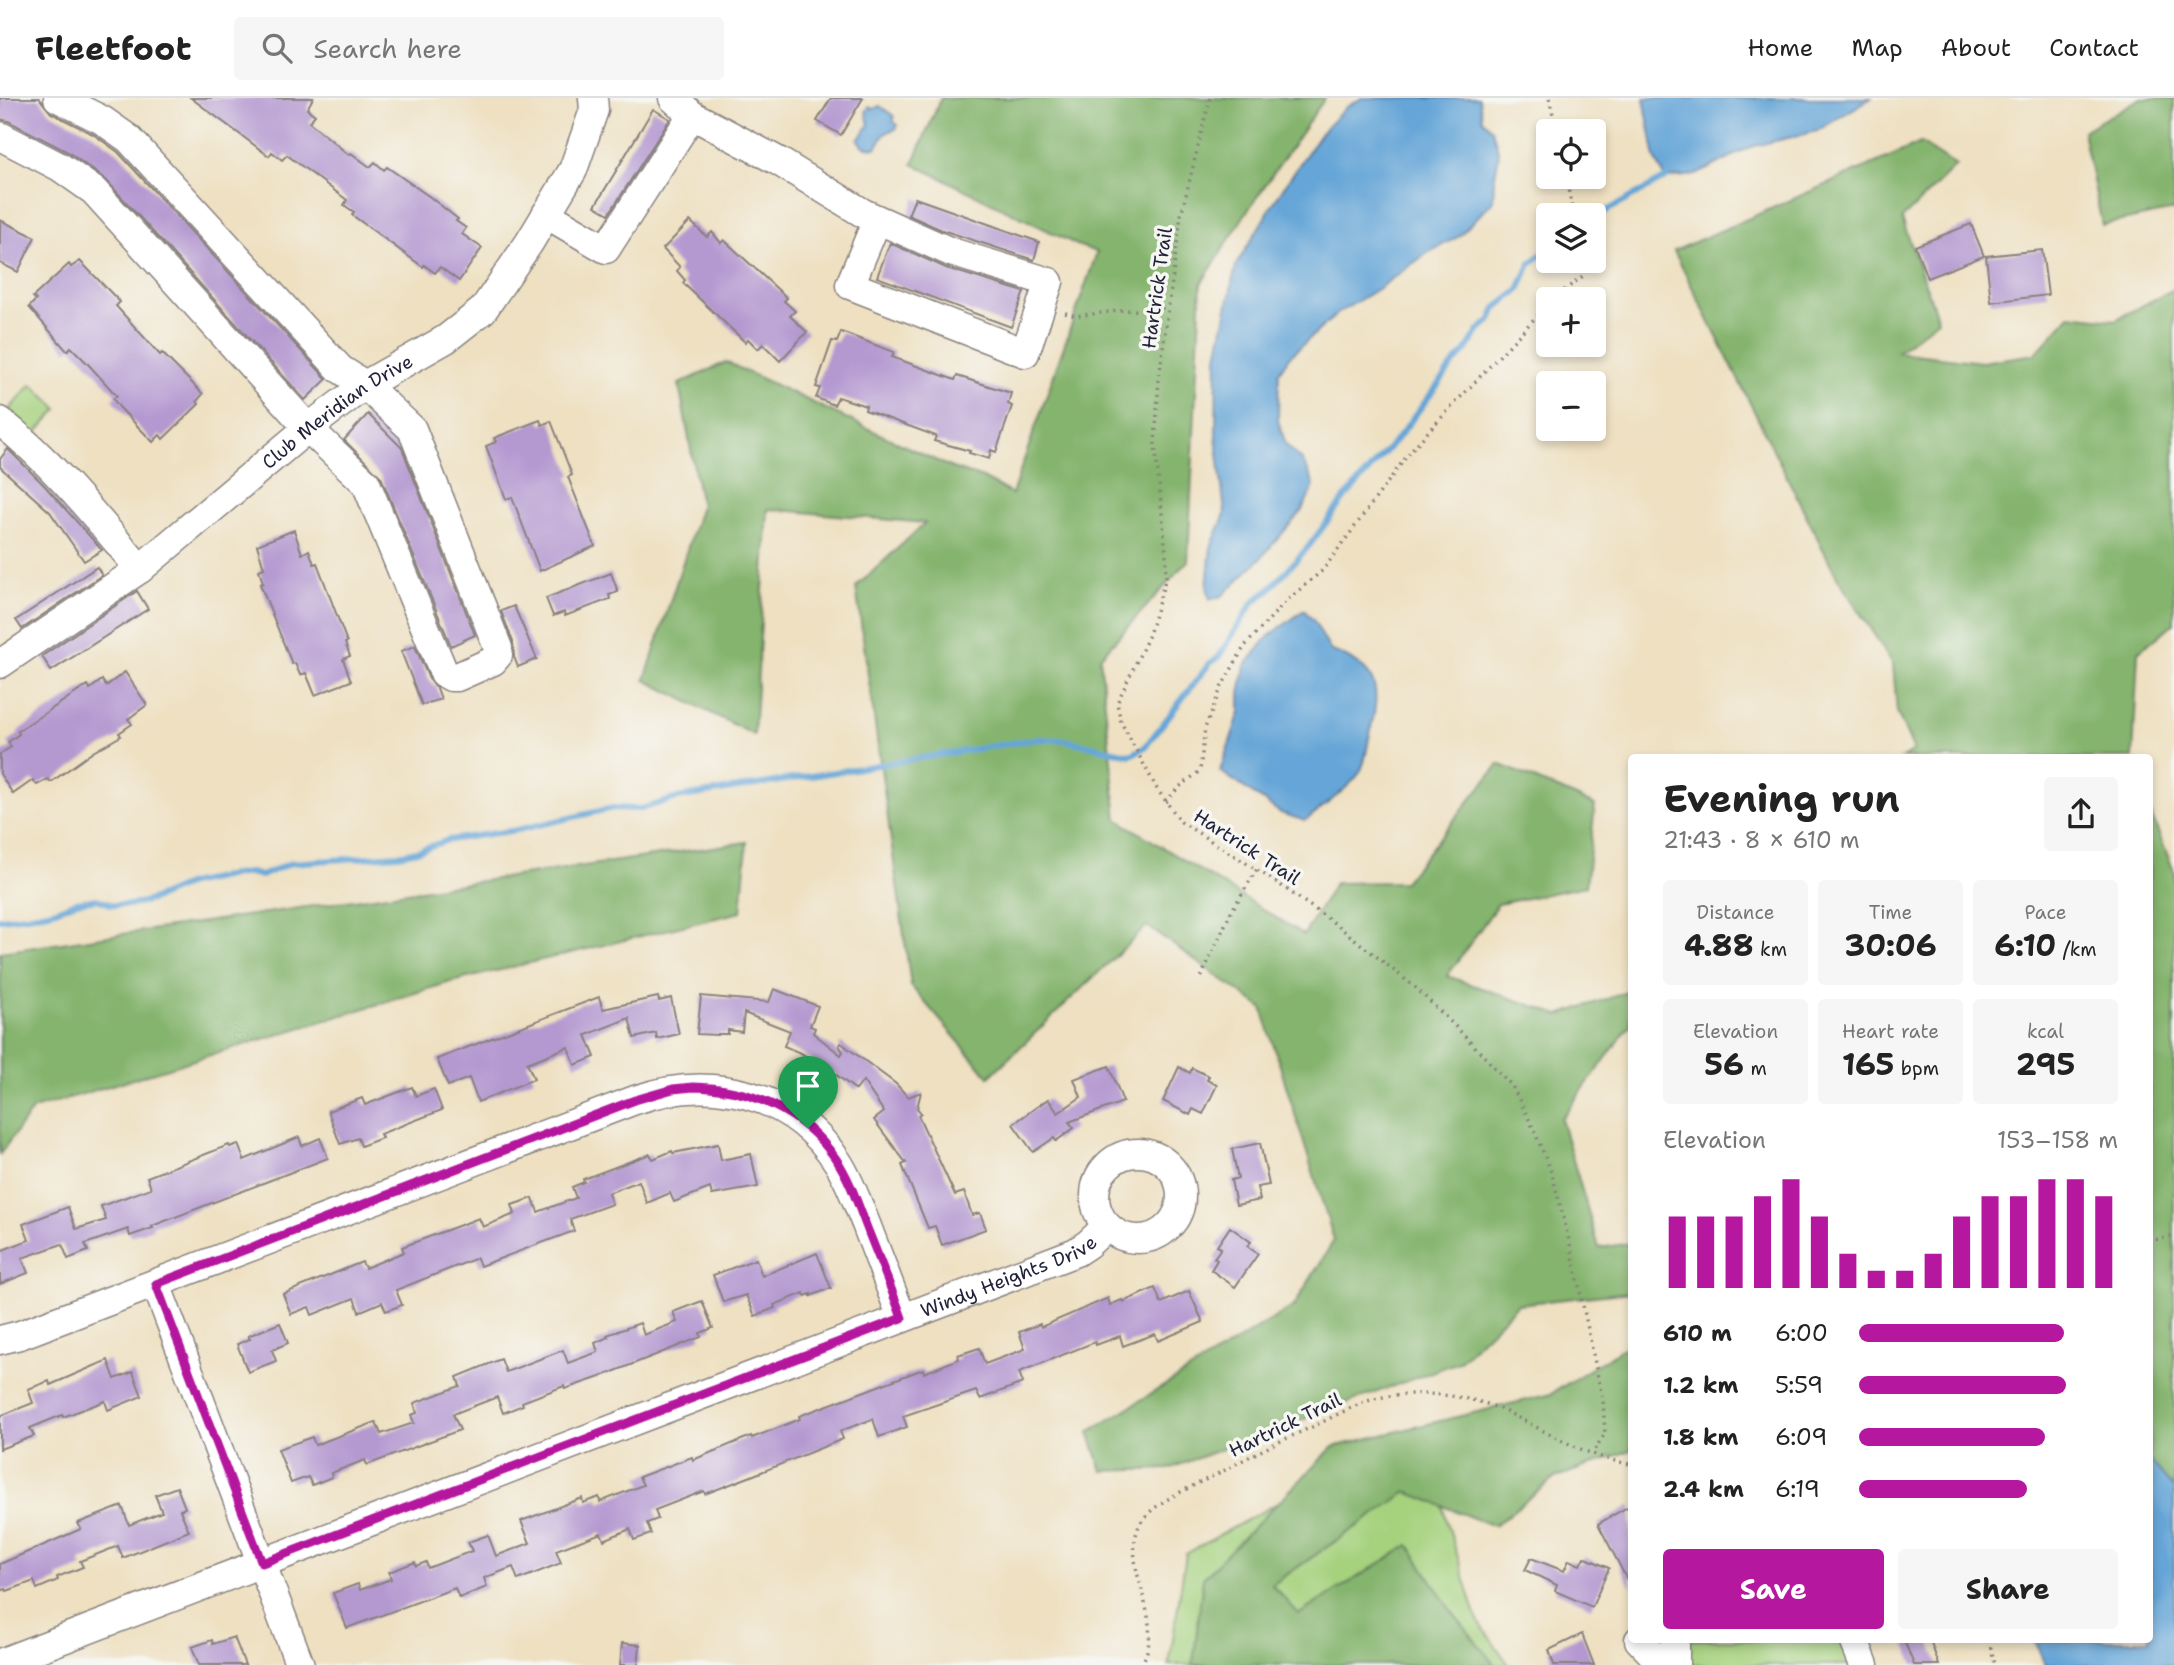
<!DOCTYPE html>
<meta charset="utf-8">
<style>
:root{--surface:#fff;--page:#f6f6f6;--text:#222;--muted:#767676;--line:#e0e0e0;--accent:#b5179e}
body{margin:0;font-family:"Shantell Sans",sans-serif;background:var(--page);color:var(--text);height:100vh;display:flex;flex-direction:column;font-size:26px;white-space:nowrap}
*{box-sizing:border-box;margin:0}
p{font-size:23px;color:var(--muted)}
.icon{flex:none;width:38px;height:38px;fill:none;stroke:currentColor;stroke-width:2;stroke-linecap:round;stroke-linejoin:round}
.map{position:relative;flex:1;overflow:hidden}
.sheet{position:absolute;left:1628px;top:656px;width:525px;height:889px;display:flex;flex-direction:column;background:var(--surface);border-radius:7px;box-shadow:0 4px 10px #0003}
.sheet>*{flex:none}
.fabs{position:absolute;left:1536px;top:21px;display:grid;gap:14px}
.fabs a{display:grid;place-items:center;width:70px;height:70px;border-radius:7px;background:var(--surface);box-shadow:0 4px 10px #0003;font-size:35px}
.pin{position:absolute;display:grid;place-items:center;width:60px;height:60px;color:#fff;margin:-72px -30px;border-radius:50% 50% 50% 0;rotate:-45deg;box-shadow:0 0 7px #0007}
.pin .icon{rotate:45deg}
.round{display:grid;place-items:center;flex:none;width:74px;height:74px;border-radius:7px;background:var(--page)}
.summary{display:flex;align-items:center;justify-content:space-between;height:119px;padding:0 35px}
h1{font-size:38px;font-weight:700;line-height:52px}
.metrics{display:grid;grid-template-columns:repeat(3,1fr);gap:10px;height:119px;padding:7px 35px}
.metrics div{display:grid;align-content:center;border-radius:7px;background:var(--page);text-align:center}
.metrics b{font-size:30px;font-weight:700}
.metrics small{font-size:19px;font-weight:400}
.metrics p{font-size:19px}
.chart{height:196px;padding:14px 35px}
.chart p{display:flex;justify-content:space-between}
.chart svg{width:100%;height:126px;margin-top:7px;stroke:var(--accent);stroke-width:6}
.cta{display:flex;gap:14px;margin-top:auto;padding:14px 35px}
.cta a{flex:1;height:80px;border-radius:7px;background:var(--accent);color:#fff;font-size:28px;font-weight:700;line-height:80px;text-align:center}
.cta a+a{background:var(--page);color:var(--text)}
ul{padding:0 35px;list-style:none;font-size:23px}
li{display:grid;grid-template-columns:112px 84px 1fr;align-items:center;height:52px}
li i{height:18px;border-radius:9px;background:var(--accent)}
header{display:flex;align-items:center;gap:42px;box-sizing:border-box;height:98px;padding:0 35px;background:var(--surface);border-bottom:2px solid var(--line)}
header strong{font-size:33px}
nav{display:flex;gap:38px;margin-inline-start:auto;font-size:24px}
.search{width:490px;height:63px;background:var(--page);display:flex;align-items:center;gap:18px;box-sizing:border-box;padding:0 24px;border-radius:7px;color:var(--muted);font-size:26px}
.map>svg:first-child{display:block}
.green{fill:#a6d27e;stroke:#647a5c;stroke-width:2}
.forest{fill:#84b46d;stroke:#536b54;stroke-width:2}
.water{fill:#65a5d7;stroke:#446489;stroke-width:2}
.lines{fill:none;stroke-linecap:round;stroke-linejoin:round}
.stream{stroke:#65a5d7;stroke-width:6}
.building{fill:#b498d0}
.minor-casing{stroke:#88817e;stroke-width:31}
.path{stroke:#88817e;stroke-width:3.5;stroke-dasharray:2 5;stroke-linecap:butt}
.minor{stroke:#fff;stroke-width:28}
.route-casing{stroke:#fff;stroke-width:14}
.route{stroke:#b5179e;stroke-width:9}
.labels{text-anchor:middle;dominant-baseline:central;stroke-width:7;stroke-linejoin:round;paint-order:stroke}
.street-label{font-size:19px;fill:#22223b;stroke:#f6f6f2}
</style>
<header>
<strong>Fleetfoot</strong>
<div class="search"><svg class="icon" aria-label="search" viewBox="0 0 24 24"><circle cx="10" cy="10" r="6"/><path d="M15 15l6 6"/></svg>Search here</div>
<nav><a>Home</a><a>Map</a><a>About</a><a>Contact</a></nav>
</header>
<div class="map">
<svg width="2174" height="1567" viewBox="0 0 2174 1567">
<rect width="100%" height="100%" fill="#f6f6f2"/>
<filter id="ink" filterUnits="userSpaceOnUse"><feTurbulence type="fractalNoise" baseFrequency=".0143" numOctaves="2"/><feDisplacementMap in="SourceGraphic" scale="14" xChannelSelector="R" yChannelSelector="G"/><feConvolveMatrix kernelMatrix="1 2 1 2 8 2 1 2 1" color-interpolation-filters="sRGB"/></filter>
<filter id="wash" filterUnits="userSpaceOnUse"><feTurbulence type="fractalNoise" baseFrequency=".00686" numOctaves="4" result="noise"/><feDisplacementMap in="SourceGraphic" scale="28" xChannelSelector="R" yChannelSelector="G"/><feGaussianBlur stdDeviation="1.57" result="paint"/><feColorMatrix in="noise" values="0 0 0 0 0 0 0 0 0 0 0 0 0 0 0 0 0 1.4 0 .05"/><feComposite in="paint" operator="in"/></filter>
<g filter="url(#wash)">
<rect width="100%" height="100%" fill="#eee0c1"/>
<g class="green">
<polygon points="32,286 58,311 33,338 6,315"/>
<polygon points="1417,1327 1477,1521 1509,1567 1169,1567 1186,1456"/>
<polygon points="1686,1542 1842,1542 1852,1567 1689,1567"/>
</g>
<g class="forest">
<polygon points="941,0 1325,0 1244,118 1201,186 1188,463 1100,559 1117,721 1304,837 1335,785 1404,784 1499,666 1595,707 1586,788 1498,806 1447,878 1559,917 1627,894 1631,905 1631,926 1561,1021 1599,1150 1631,1145 1631,1194 1518,1206 1459,1264 1168,1371 1102,1373 1089,1334 1294,1208 1334,1142 1262,910 1147,828 989,979 911,888 856,489 925,425 768,411 754,637 645,582 701,408 679,286 726,264 952,370 983,380 1012,396 1097,154 1077,147 913,66"/>
<polygon points="2141,0 2174,0 2174,112 2102,127 2083,33"/>
<polygon points="1921,45 1956,68 1902,121 1938,222 1897,254 1982,264 2035,256 2070,217 2115,222 2174,191 2174,525 2138,554 2133,660 1902,660 1914,653 1897,614 1893,566 1837,479 1674,153"/>
<polygon points="2149,712 2174,773 2174,1391 2149,1362"/>
<polygon points="747,744 741,814 451,884 33,1011 0,1056 0,854"/>
<polygon points="1631,1245 1631,1352 1555,1380 1494,1428 1407,1394 1272,1487 1299,1516 1409,1447 1449,1510 1495,1567 1193,1567 1203,1480 1333,1349 1551,1296"/>
</g>
<g class="water">
<polygon points="1362,0 1479,0 1482,21 1492,31 1499,56 1494,83 1493,103 1458,139 1429,154 1379,190 1337,216 1289,259 1279,274 1278,322 1286,347 1302,362 1310,377 1314,387 1311,395 1301,414 1260,461 1222,498 1210,501 1207,489 1211,449 1225,416 1216,337 1217,258 1236,167 1279,96 1321,35 1346,9"/>
<polygon points="1644,0 1871,0 1817,33 1750,49 1696,77 1666,80 1655,61"/>
<polygon points="880,8 894,18 894,24 898,27 896,31 885,35 876,50 865,49 858,42 869,27 866,14 869,9 873,11"/>
<path d="M1304,512L1314,523L1330,552C1379,571 1381,588 1370,635C1367,648 1366,666 1358,677C1346,693 1321,710 1305,723L1281,715L1220,673L1240,614V596L1245,568L1268,539Z"/>
<polygon points="2149,1362 2174,1391 2174,1567 2045,1567 2035,1542 2149,1542"/>
</g>
<g class="lines">
<g class="stream">
<polyline points="1594,120 1666,80"/>
<polyline points="0,821 27,818 53,813 76,804 97,801 113,807 131,807 151,802 189,786 234,777 250,775 261,778 291,765 398,757 417,753 448,742 517,732 613,710 641,711 677,700 1036,641 1065,642 1131,657 1145,649 1210,565 1218,560 1254,503 1268,493 1309,448 1343,402 1401,336 1455,264 1466,253 1479,232 1491,222 1496,210 1519,192 1530,166 1549,150"/>
</g>
</g>
<g id="blocks">
<g class="building">
<polygon points="0,0 39,0 51,15 93,36 118,54 327,281 305,302 106,82 68,54 8,23 0,21"/>
<polygon points="191,0 313,0 307,11 315,17 309,24 349,57 351,55 370,69 375,64 384,72 387,69 430,99 458,121 456,123 466,130 462,136 482,150 459,183 440,169 435,175 424,167 423,169 352,117 354,114 344,107 347,102 287,57 282,62 272,54 269,58"/>
<polygon points="831,0 863,0 841,37 817,23"/>
<polygon points="653,11 670,21 609,116 595,108"/>
<polygon points="915,100 1039,144 1034,162 942,132 908,117"/>
<polygon points="0,122 35,139 18,174 0,165"/>
<polygon points="690,123 707,139 712,134 721,145 724,142 787,200 784,203 795,213 790,218 807,234 780,263 763,246 758,251 748,241 745,244 683,185 685,182 677,173 680,169 663,151"/>
<polygon points="1971,126 1984,158 1927,180 1915,148"/>
<polygon points="890,145 946,170 1024,194 1011,229 877,179"/>
<polygon points="2042,152 2048,197 1991,204 1986,158"/>
<polygon points="80,163 120,204 116,208 160,257 162,255 203,296 197,303 199,306 163,341 160,337 153,344 120,310 113,301 117,298 88,266 71,249 67,253 29,209 36,202 33,199 69,166 71,169"/>
<polygon points="841,234 894,254 892,259 955,282 957,278 1011,295 1008,306 1012,308 996,354 991,352 989,361 969,355 970,353 934,343 936,338 865,312 866,308 838,299 834,307 816,300 820,290 816,289 832,243 837,244"/>
<polygon points="368,316 402,350 475,537 451,548 381,379 344,342"/>
<polygon points="540,322 542,327 551,323 572,377 568,379 595,448 540,473 512,399 506,401 486,348 496,344 494,340"/>
<polygon points="8,351 44,387 102,452 84,463 50,414 0,369 0,361"/>
<polygon points="294,432 302,456 309,452 314,466 317,465 347,544 345,545 350,558 343,561 351,583 315,597 306,575 300,577 295,565 292,566 260,486 263,485 259,472 264,470 257,447"/>
<polygon points="97,469 102,477 22,531 16,522"/>
<polygon points="611,475 618,494 609,497 610,501 565,518 564,514 553,518 546,500"/>
<polygon points="137,493 148,511 51,573 42,558"/>
<polygon points="514,508 537,561 518,569 514,559 513,544 501,513"/>
<polygon points="415,548 429,581 437,590 441,601 422,607 401,553"/>
<polygon points="125,574 147,607 128,621 132,626 119,635 121,638 93,654 51,684 48,681 37,687 33,682 13,696 0,676 0,656 11,649 8,644 19,636 18,633 88,587 90,591 102,582 106,588"/>
<polygon points="774,891 818,908 810,928 815,930 813,935 841,957 843,954 839,947 841,945 896,986 908,999 921,994 917,1010 921,1015 918,1017 955,1097 964,1094 972,1117 980,1115 986,1131 942,1147 935,1128 928,1130 902,1067 906,1065 874,1022 884,1014 863,983 856,992 830,972 828,975 803,956 784,948 790,933 744,915 742,934 728,932 728,936 718,936 718,937 697,936 701,898 769,904"/>
<polygon points="599,899 603,911 658,899 659,903 671,900 679,936 657,941 656,935 634,940 629,920 586,937 595,959 575,967 568,949 527,965 534,981 478,1004 469,980 448,988 437,961"/>
<polygon points="1109,968 1123,1004 1069,1024 1074,1030 1056,1043 1054,1040 1033,1054 1013,1026 1048,1001 1058,1015 1081,999 1074,981"/>
<polygon points="1179,969 1190,975 1192,970 1209,978 1207,982 1217,987 1203,1016 1193,1011 1190,1017 1163,1003"/>
<polygon points="412,989 416,998 434,991 442,1012 380,1036 382,1040 361,1048 358,1040 340,1046 328,1013 362,1000 365,1007"/>
<polygon points="299,1039 302,1048 320,1040 328,1060 152,1128 153,1130 130,1138 128,1131 85,1146 88,1153 68,1161 62,1146 22,1160 28,1175 0,1186 0,1153 29,1142 23,1126 68,1109 76,1131 106,1122 101,1108 151,1090 147,1079 229,1047 230,1049 238,1046 244,1062"/>
<polygon points="1260,1045 1269,1087 1257,1089 1260,1102 1236,1107 1231,1082 1238,1080 1232,1051"/>
<polygon points="718,1046 721,1062 751,1056 758,1089 712,1097 710,1090 674,1104 670,1095 647,1105 639,1083 608,1095 612,1106 570,1121 574,1133 480,1168 477,1160 396,1192 402,1207 386,1213 382,1204 359,1214 354,1200 312,1217 309,1209 291,1216 283,1196 362,1164 365,1170 404,1154 402,1149 479,1120 483,1129 515,1116 512,1107 533,1100 538,1114 576,1100 572,1089 584,1084 583,1081 650,1056 653,1061 672,1053 673,1055"/>
<polygon points="1230,1129 1251,1144 1247,1148 1258,1156 1235,1189 1211,1172 1217,1162 1214,1160 1221,1150 1217,1148"/>
<polygon points="817,1155 831,1190 811,1198 811,1196 805,1198 804,1195 774,1207 775,1210 755,1218 746,1197 723,1204 713,1177 756,1161 762,1178"/>
<polygon points="1155,1190 1161,1205 1189,1193 1203,1224 1158,1243 1155,1236 1123,1248 1120,1238 1096,1247 1095,1244 1019,1274 1023,1285 980,1301 976,1293 903,1318 907,1329 879,1339 873,1321 840,1333 843,1341 749,1379 705,1396 704,1393 655,1412 658,1421 647,1425 651,1436 634,1442 630,1431 604,1442 601,1435 556,1452 561,1465 518,1482 513,1469 484,1480 487,1489 459,1500 455,1490 347,1530 333,1495 358,1486 360,1492 391,1481 389,1474 415,1464 416,1468 426,1464 428,1470 472,1453 468,1444 488,1437 496,1458 530,1445 521,1423 582,1400 583,1405 599,1399 600,1404 643,1387 639,1379 692,1359 693,1362 751,1338 752,1340 800,1321 799,1318 923,1271 924,1275 959,1261 958,1257 979,1250 985,1266 1025,1251 1019,1234 1040,1226 1041,1229 1108,1200 1110,1207 1122,1202 1123,1204"/>
<polygon points="702,1203 713,1230 700,1235 701,1239 600,1279 565,1291 564,1288 522,1304 523,1307 503,1315 497,1299 453,1316 460,1332 367,1367 365,1362 331,1375 332,1379 312,1387 308,1379 291,1385 278,1351 312,1339 315,1347 376,1324 381,1336 414,1325 411,1317 417,1315 414,1305 460,1288 457,1279 501,1261 506,1274 563,1252 568,1265 598,1254 595,1245 608,1239 607,1237 640,1225 644,1237 677,1224 673,1214"/>
<polygon points="280,1225 288,1245 272,1252 276,1263 248,1274 237,1246 250,1241 248,1238"/>
<polygon points="108,1262 115,1281 133,1274 142,1298 108,1312 105,1303 63,1319 62,1317 30,1330 34,1338 0,1351 0,1318 33,1305 28,1291 49,1283 50,1287"/>
<polygon points="177,1389 185,1410 180,1412 189,1433 123,1460 118,1448 80,1463 83,1469 57,1479 58,1482 37,1491 34,1483 7,1493 6,1491 0,1493 0,1466 81,1431 78,1425 122,1408 129,1427 162,1414 155,1397"/>
<polygon points="1631,1407 1631,1489 1598,1426"/>
<polygon points="1584,1459 1609,1470 1592,1509 1555,1493 1557,1487 1525,1472 1531,1460 1564,1473 1569,1462 1580,1467"/>
<polygon points="1582,1536 1594,1567 1554,1567 1549,1552"/>
<polygon points="234,1539 245,1567 199,1567 192,1549 212,1542 213,1546"/>
<polygon points="1904,1542 1930,1542 1939,1567 1914,1567"/>
<polygon points="622,1545 640,1547 638,1567 620,1567"/>
</g>
</g>
</g>
<g filter="url(#ink)">
<use href="#blocks" fill-opacity="0" stroke="#88817e" stroke-width="2"/>
<g class="lines">
<g class="minor-casing">
<g id="minor">
<polyline points="692,17 778,63 863,115 951,154 1049,184 1025,255 850,187 877,122"/>
<polyline points="0,38 60,69 94,93 308,330 366,385 444,575 451,579 457,579 493,563 498,557 498,550 412,331 365,287 340,271 129,41 102,22 58,0"/>
<polyline points="546,116 606,151 692,17 673,0"/>
<path d="M0,323C54,366 96,419 140,471"/>
<path id="s1" d="M0,566L140,471L308,330L365,287L446,241L483,212L529,145L573,72L594,12L593,0"/>
<circle cx="1138" cy="1098" r="43"/>
<polyline points="156,1186 300,1567"/>
<path d="M0,1242L20,1237L635,1002C710,976 792,994 837,1063C850,1082 857,1105 866,1126C878,1157 890,1189 902,1220"/>
<polyline points="1639,1542 1663,1567"/>
<polyline points="1675,1542 1675,1567"/>
<polyline points="1854,1542 1864,1567"/>
<path id="s2" d="M0,1565L1076,1154L1088,1146L1107,1128"/>
</g>
</g>
<g class="path">
<polyline points="1210,0 1181,117 1159,280 1155,346 1166,455 1166,479 1149,537 1117,605 1121,624 1157,691 1181,724 1276,784 1337,827 1416,890 1464,937 1512,988 1531,1025 1552,1076 1572,1154 1603,1304 1605,1336 1592,1355"/>
<polyline points="1549,0 1557,33"/>
<polyline points="1566,79 1573,117"/>
<polyline points="1553,201 1583,178 1585,163"/>
<polyline points="1065,215 1076,218 1125,212 1157,213 1168,206"/>
<polyline points="1166,704 1178,690 1200,673 1205,630 1222,588 1244,549 1286,503 1323,472 1412,351 1549,205"/>
<polyline points="1201,879 1231,814 1257,771"/>
<polyline points="2149,1143 2174,1138"/>
<polyline points="1989,1542 1995,1567"/>
<path d="M1141,1567C1168,1521 1120,1473 1139,1428C1149,1404 1204,1384 1227,1371C1255,1355 1282,1342 1312,1329C1329,1321 1347,1311 1365,1304C1402,1290 1464,1295 1500,1311C1542,1330 1585,1360 1631,1366"/>
</g>
<use href="#minor" class="minor"/>
</g>
</g>
<g class="lines" filter="url(#ink)">
<g class="route-casing">
<path id="route" d="M693,989C750,990 803,1013 836,1061C851,1083 859,1110 869,1135C880,1163 892,1192 902,1220L262,1465L156,1186L635,1002L673,991Z"/>
</g>
<use href="#route" class="route"/>
</g>
<g class="labels">
<g class="street-label">
<text transform="translate(1157 190) rotate(-82)">Hartrick Trail</text>
<text stroke="none"><textPath href="#s1" startOffset="422">Club Meridian Drive</textPath></text>
<text transform="translate(1247 749) rotate(33)">Hartrick Trail</text>
<text stroke="none"><textPath href="#s2" startOffset="1080">Windy Heights Drive</textPath></text>
<text transform="translate(1285 1327) rotate(-26)">Hartrick Trail</text>
</g>
</g>
</svg>
<div class="fabs">
<a><svg class="icon" aria-label="locate" viewBox="0 0 24 24"><circle cx="12" cy="12" r="6"/><path d="M12 2v4M12 18v4M2 12h4M18 12h4"/></svg></a>
<a><svg class="icon" aria-label="layers" viewBox="0 0 24 24"><path d="M12 4l9 5-9 5-9-5zM3 14l9 5 9-5"/></svg></a>
<a>+</a>
<a>−</a>
</div>
<div class="pin" style="left:808px;top:1030px;background:#1e9e55"><svg class="icon" aria-label="arrive" viewBox="0 0 24 24"><path d="M6 21V4h12l-3 4 3 4H6"/></svg></div>
<section class="sheet">
<div class="summary"><div><h1>Evening run</h1><p>21:43 · 8 × 610 m</p></div><a class="round"><svg class="icon" aria-label="share" viewBox="0 0 24 24"><path d="M12 15V3M7 8l5-5 5 5M5 13v7h14v-7"/></svg></a></div>
<div class="metrics">
<div><p>Distance</p><b>4.88<small> km</small></b></div>
<div><p>Time</p><b>30:06</b></div>
<div><p>Pace</p><b>6:10<small> /km</small></b></div>
</div>
<div class="metrics">
<div><p>Elevation</p><b>56<small> m</small></b></div>
<div><p>Heart rate</p><b>165<small> bpm</small></b></div>
<div><p>kcal</p><b>295</b></div>
</div>
<div class="chart"><p><span>Elevation</span>153–158 m</p>
<svg viewBox="0 0 160 44" preserveAspectRatio="none"><path d="M5 44V19M15 44V19M25 44V19M35 44V12M45 44V6M55 44V19M65 44V32M75 44V38M85 44V38M95 44V32M105 44V19M115 44V12M125 44V12M135 44V6M145 44V6M155 44V12"/></svg>
</div>
<ul>
<li><b>610 m</b>6:00<i style="width:79%"></i></li>
<li><b>1.2 km</b>5:59<i style="width:80%"></i></li>
<li><b>1.8 km</b>6:09<i style="width:72%"></i></li>
<li><b>2.4 km</b>6:19<i style="width:65%"></i></li>
</ul>
<div class="cta"><a>Save</a><a>Share</a></div>
</section>
</div>
